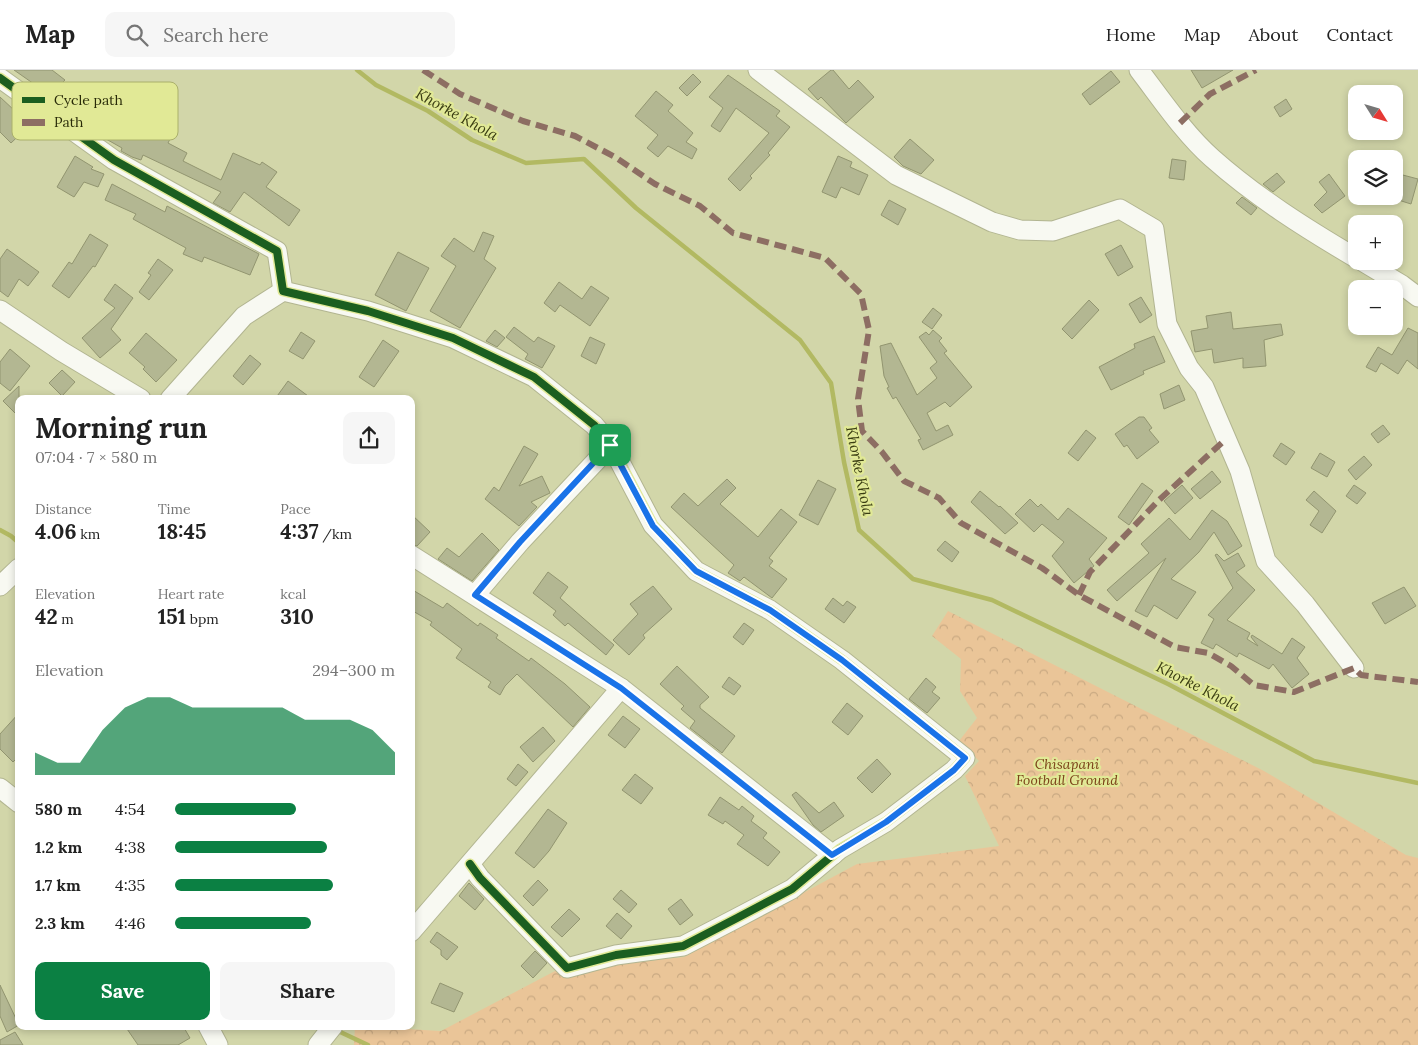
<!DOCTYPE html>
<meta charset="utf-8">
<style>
:root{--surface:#fff;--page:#f6f6f6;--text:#222;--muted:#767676;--line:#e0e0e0;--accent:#0b8043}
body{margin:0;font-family:Lora,serif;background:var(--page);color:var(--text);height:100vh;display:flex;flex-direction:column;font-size:19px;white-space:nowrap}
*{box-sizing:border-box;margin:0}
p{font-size:16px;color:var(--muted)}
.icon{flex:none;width:28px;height:28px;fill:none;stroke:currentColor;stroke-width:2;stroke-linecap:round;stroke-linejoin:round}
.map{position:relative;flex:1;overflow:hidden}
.drawer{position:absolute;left:15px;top:325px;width:400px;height:635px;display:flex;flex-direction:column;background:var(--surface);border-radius:10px;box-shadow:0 2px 8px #0003}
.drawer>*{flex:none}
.needle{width:32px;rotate:127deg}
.buttons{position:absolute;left:1348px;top:15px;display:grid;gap:10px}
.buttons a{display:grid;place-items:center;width:55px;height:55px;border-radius:10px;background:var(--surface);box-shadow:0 2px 8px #0003;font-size:25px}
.pin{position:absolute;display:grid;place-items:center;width:42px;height:42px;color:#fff;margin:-21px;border-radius:10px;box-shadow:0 2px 8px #0006}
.round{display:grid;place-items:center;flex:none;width:52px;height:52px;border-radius:10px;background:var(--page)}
.head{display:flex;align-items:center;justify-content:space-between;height:85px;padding:0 20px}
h1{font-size:28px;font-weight:700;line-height:38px}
.figures{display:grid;grid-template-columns:repeat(3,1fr);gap:8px;height:85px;padding:5px 20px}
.figures div{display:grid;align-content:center}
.figures b{font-size:21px;font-weight:700}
.figures small{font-size:14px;font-weight:400}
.figures p{font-size:14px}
.chart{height:140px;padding:10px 20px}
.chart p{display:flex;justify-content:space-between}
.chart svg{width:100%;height:90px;margin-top:5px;fill:var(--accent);opacity:.7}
.primary-button{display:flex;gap:10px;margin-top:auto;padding:10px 20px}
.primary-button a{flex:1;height:58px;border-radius:10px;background:var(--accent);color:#fff;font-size:20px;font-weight:700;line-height:58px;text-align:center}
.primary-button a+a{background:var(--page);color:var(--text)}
ul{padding:0 20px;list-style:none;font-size:16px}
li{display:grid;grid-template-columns:80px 60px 1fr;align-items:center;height:38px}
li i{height:12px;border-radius:6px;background:var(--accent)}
header{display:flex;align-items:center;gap:30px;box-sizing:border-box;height:70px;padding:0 25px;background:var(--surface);border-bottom:1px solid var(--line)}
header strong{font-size:24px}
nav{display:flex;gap:28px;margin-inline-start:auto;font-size:18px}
.search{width:350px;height:45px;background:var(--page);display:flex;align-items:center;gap:12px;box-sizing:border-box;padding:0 18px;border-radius:10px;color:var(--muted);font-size:19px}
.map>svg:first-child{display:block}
.forest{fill:url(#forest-crowns)}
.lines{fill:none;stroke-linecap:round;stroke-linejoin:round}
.stream{stroke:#b2b962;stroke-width:4.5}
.building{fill:#b3b792;stroke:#929570}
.minor-casing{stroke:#b2b591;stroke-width:21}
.minor{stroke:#f8f9f2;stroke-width:19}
.quiet{stroke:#8d6e63;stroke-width:6;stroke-dasharray:12 6;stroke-linecap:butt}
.cycleway-casing{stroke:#e1e996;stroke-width:11}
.cycleway{stroke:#1b5e20;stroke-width:8}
.route-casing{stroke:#fff;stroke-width:10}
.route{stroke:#1a73e8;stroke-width:6}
.labels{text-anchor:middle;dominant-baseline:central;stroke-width:4.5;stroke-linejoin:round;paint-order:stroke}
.park-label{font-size:14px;font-style:italic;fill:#7c431a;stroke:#e1e996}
.water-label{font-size:15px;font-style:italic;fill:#3b3e13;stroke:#e1e996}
.key{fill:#e1e996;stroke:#aab06b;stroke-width:1}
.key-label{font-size:14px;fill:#292b08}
</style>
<header>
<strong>Map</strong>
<div class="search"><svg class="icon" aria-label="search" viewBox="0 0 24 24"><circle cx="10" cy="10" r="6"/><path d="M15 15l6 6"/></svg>Search here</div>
<nav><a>Home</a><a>Map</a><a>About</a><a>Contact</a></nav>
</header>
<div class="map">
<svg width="1418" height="975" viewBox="0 0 1418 975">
<defs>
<pattern id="forest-crowns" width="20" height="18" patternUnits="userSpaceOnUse" patternTransform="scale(1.25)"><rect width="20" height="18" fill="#eac598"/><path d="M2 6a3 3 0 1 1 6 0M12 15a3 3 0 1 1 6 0" fill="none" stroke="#c9a982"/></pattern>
</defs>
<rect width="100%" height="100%" fill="#d2d6a9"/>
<polygon class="forest" points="948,541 1264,701 1406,785 1418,788 1418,975 354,975 355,956 441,961 555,901 684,887 857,794 999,776 965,706 979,691 959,671 977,648 960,621 961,589 932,566"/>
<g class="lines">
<g class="stream">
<polyline points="357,0 376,15 428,41 472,70 526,93 584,89 636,138 800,270 831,313 844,392 859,460 913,509 992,530 1168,614 1314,691 1418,713"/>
<polyline points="0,460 11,466 19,473"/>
<polyline points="336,960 368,975"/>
</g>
</g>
<g class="building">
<polygon points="14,0 52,0 65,10 63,12 95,34 82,53 31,17 34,14"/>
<polygon points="831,0 833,0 849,19 858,10 874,27 846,53 821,27 818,30 808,19"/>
<polygon points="1191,0 1233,0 1202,18"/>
<polygon points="1111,1 1120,12 1090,35 1082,24"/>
<polygon points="693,4 701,12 687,26 679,18"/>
<polygon points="728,5 780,41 776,46 790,57 768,83 770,85 750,106 752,108 740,121 728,109 769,63 736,38 720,62 711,56 723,38 709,27"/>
<polygon points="656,21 673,35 668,41 693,63 686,72 697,79 692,89 668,76 658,87 647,78 658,65 635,46"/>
<polygon points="0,27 30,55 11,73 0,62"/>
<polygon points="1286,29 1292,39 1280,47 1274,37"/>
<polygon points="107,47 122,53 121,55 170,69 168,73 187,83 183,91 221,110 233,83 260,95 262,92 277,102 266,117 300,140 289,156 244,122 230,142 213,133 221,122 143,85 141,90 132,87 121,81 122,78 99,65"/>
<polygon points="910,69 934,90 921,104 903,96 894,87"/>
<polygon points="75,86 93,97 91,99 104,104 98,117 84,112 74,127 57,117"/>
<polygon points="838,86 852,92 850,97 868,105 859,125 841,117 836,128 822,122"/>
<polygon points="1172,89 1186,91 1184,110 1169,108"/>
<polygon points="1277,103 1285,112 1273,122 1263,114"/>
<polygon points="1329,104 1345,126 1322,143 1314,135 1327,122 1319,112"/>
<polygon points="1399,104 1418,109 1411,134 1392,128"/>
<polygon points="112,114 165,142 167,136 259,184 250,205 204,187 202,192 183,184 186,178 133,149 136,144 105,130"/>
<polygon points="1242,127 1257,138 1251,145 1236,133"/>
<polygon points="889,130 906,139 898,155 881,145"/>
<polygon points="483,162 494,166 484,189 496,198 460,258 430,241 456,196 441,186 454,168 474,182"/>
<polygon points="90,164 108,175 95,197 93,196 69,228 52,216 69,192 72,194"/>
<polygon points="1121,175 1133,197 1118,206 1105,184"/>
<polygon points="7,179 39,202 28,216 19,209 8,227 0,221 0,189"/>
<polygon points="398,182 429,198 406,241 375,225"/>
<polygon points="158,189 173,200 149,230 139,222 151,205 148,203"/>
<polygon points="559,212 582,229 591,216 609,228 590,256 560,235 555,242 544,233"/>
<polygon points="115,214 133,228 111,259 121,270 100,288 82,268 115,238 104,230"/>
<polygon points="1141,227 1152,245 1140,253 1129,234"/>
<polygon points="1089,230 1099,240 1072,269 1062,259"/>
<polygon points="933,238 942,245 932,259 922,252"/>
<polygon points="1231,242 1233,259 1281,254 1283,265 1264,270 1266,296 1243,298 1243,288 1214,293 1212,279 1195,282 1191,261 1208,258 1206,246"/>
<polygon points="514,257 534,272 538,267 555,276 542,298 525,289 528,284 506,267"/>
<polygon points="1408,258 1418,263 1418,299 1407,290 1398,304 1381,293 1376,302 1366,297 1378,277 1392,285"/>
<polygon points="495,260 505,268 497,277 486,271"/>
<polygon points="933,260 942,268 939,271 947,281 944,283 972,317 950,337 945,332 927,343 936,361 948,355 953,365 923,380 918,370 921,369 896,327 893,329 887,318 889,317 884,306 880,276 891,273 917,325 937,308 930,298 937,292 919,267 926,262 929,265"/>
<polygon points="301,262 315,271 303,289 289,281"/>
<polygon points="146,263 177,290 156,312 143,299 145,297 129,283"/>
<polygon points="1154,266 1165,292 1143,301 1144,304 1111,320 1099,297 1135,278 1134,274"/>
<polygon points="590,267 605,274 596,294 581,286"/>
<polygon points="383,270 399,281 374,317 359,307"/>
<polygon points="10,279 30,296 10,321 0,313 0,292"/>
<polygon points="250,285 261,294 243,315 233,306"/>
<polygon points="62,300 75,312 62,326 49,313"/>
<polygon points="288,311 312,329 275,329"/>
<polygon points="1179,315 1185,330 1164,339 1160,324"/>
<polygon points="19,316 19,347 3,331"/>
<polygon points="1139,347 1144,347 1152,358 1149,360 1159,372 1137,389 1127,375 1124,377 1115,364"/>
<polygon points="1383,355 1390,364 1378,373 1371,364"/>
<polygon points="1086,360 1096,368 1078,391 1068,383"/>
<polygon points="1281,373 1295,382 1286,395 1273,386"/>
<polygon points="524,376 538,384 519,416 542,406 550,423 531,432 537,437 519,456 485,429 494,417 499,421"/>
<polygon points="1320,383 1335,392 1327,407 1311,398"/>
<polygon points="1364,386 1372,395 1356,410 1348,400"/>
<polygon points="1212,401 1221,412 1200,429 1191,419"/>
<polygon points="727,409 736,418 720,434 758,467 781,439 797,452 769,488 773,491 769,496 787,509 772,528 744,507 740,511 728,503 734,495 671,437 684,423 698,436"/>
<polygon points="818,410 836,419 818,455 799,445"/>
<polygon points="1142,413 1153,421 1129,455 1118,447"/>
<polygon points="1182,415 1193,428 1175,444 1164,431"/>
<polygon points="1354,415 1366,423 1357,434 1346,426"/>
<polygon points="980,421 999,437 1000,436 1018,453 1005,464 971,432"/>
<polygon points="1314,421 1336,441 1322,463 1310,455 1319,441 1306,430"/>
<polygon points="1030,429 1038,437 1041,434 1058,450 1068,438 1107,468 1089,489 1094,496 1074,513 1052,486 1064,472 1042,454 1034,462 1015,444"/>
<polygon points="1212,440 1227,451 1242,476 1228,485 1214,462 1199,482 1171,509 1196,522 1177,549 1154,535 1147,547 1135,541 1166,488 1117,531 1107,520 1149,483 1141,474 1169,448 1190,470"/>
<polygon points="411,444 430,462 417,476 411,474"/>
<polygon points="482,463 499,480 472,511 438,489 447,478 459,487"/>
<polygon points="945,471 959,482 952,492 937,480"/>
<polygon points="1238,483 1245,496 1236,502 1255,520 1227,550 1250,563 1247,569 1258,576 1251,567 1252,565 1282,584 1292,568 1305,577 1297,588 1309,604 1292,618 1273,594 1269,599 1239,583 1237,587 1216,574 1213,579 1201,573 1214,549 1208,545 1233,518 1215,485 1217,484 1224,491"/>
<polygon points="548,502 568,517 560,528 614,575 606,585 568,553 565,556 553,545 556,541 533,523"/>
<polygon points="653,516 672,539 643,565 645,568 629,585 613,570 638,544 630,534"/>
<polygon points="1404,517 1416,536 1385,554 1372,533"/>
<polygon points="411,519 443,538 447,533 478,556 480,553 498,565 496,568 529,591 531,588 565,614 590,637 573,657 517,604 505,616 500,625 488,617 491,612 456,588 462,579 430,555 432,552 411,540"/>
<polygon points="833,528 843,536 847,531 856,537 844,553 825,539"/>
<polygon points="744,553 754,560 743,575 733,567"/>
<polygon points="677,596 709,627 700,635 700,638 735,666 722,683 690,658 695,651 681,639 684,636 660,614"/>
<polygon points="729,607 741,616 734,625 722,617"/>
<polygon points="926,608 936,617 932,622 940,628 927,643 909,629"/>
<polygon points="847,633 863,646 848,665 832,652"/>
<polygon points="19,643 19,686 13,692 0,679 0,664"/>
<polygon points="623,646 640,659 625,678 608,665"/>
<polygon points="543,657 555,671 533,692 520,677"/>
<polygon points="877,689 891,704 872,723 857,708"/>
<polygon points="518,694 528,702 516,716 507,709"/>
<polygon points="635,704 653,718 641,734 622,720"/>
<polygon points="796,722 819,743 834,732 844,746 821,762 813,755 792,725"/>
<polygon points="720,727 739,740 742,736 754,746 751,751 767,763 763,768 780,782 768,796 737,774 744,765 725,751 723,754 708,745"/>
<polygon points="548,739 567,753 549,781 534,798 515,783"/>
<polygon points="538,810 548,820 533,836 523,826"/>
<polygon points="469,813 484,829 475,840 459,826"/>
<polygon points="621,820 637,834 629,843 613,829"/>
<polygon points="681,829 693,845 680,855 668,839"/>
<polygon points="569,839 580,849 562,867 551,857"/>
<polygon points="617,843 632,856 621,869 606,856"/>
<polygon points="437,862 458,877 447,890 441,885 441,880 430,872"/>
<polygon points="535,881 547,893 533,908 521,896"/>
<polygon points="440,913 463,923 454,942 431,933"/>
<polygon points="0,915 19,955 7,962 0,946"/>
<polygon points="125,956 183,956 190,968 178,975 138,975"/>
<polygon points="15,962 23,975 0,975 0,970"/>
</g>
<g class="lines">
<g class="minor-casing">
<g id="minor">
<polyline points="758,0 896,105 992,152 1020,160 1053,161 1120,139 1154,159 1167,254 1189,298 1204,317 1240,401 1266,491 1305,534 1354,598"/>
<path d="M1139,0C1162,30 1184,63 1212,88C1256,127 1305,158 1356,188"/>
<polyline points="0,8 114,90 277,181 283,221 368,241 453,268 534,307 594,355 611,375 653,455 696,501 770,540 842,590 965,688 954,700 886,752 840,779 792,819 737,848 683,876 616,885 567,898 480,808 470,794"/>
<polyline points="1362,191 1402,215 1418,227"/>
<polyline points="0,240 61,281 141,329"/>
<polyline points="170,329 244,246 283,221"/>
<polyline points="411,485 621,618 833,785"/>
<polyline points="0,516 19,498"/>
<polyline points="475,525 520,472 611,375"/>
<polyline points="0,718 19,733"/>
<polyline points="411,862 621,618"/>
<polyline points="208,956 218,975"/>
<polyline points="318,975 333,956"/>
</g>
</g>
<use href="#minor" class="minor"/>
<g class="quiet">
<polyline points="423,0 460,24 523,51 575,66 615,87 655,114 700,136 733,163 825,188 861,224 869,260 858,329 862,361 882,382 904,411 939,428 961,453 1042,498 1079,525 1175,577 1208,583 1231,596 1254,615 1294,622 1354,598 1361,605 1418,612"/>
<polyline points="1180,53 1210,24 1256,0"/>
<polyline points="1079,525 1090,502 1159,430 1226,369"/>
</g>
<g class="cycleway-casing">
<polyline id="cycleway" points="0,8 114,90 277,181 283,221 368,241 453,268 534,307 594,355 611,375 653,455 696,501 770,540 842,590 965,688 954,700 886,752 840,779 792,819 737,848 683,876 616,885 567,898 480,808 470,794"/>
</g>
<use href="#cycleway" class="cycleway"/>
</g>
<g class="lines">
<g class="route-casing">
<polygon id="route" points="610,375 653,456 696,501 770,540 842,590 965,688 954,700 886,752 832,785 621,618 475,525 520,472"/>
</g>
<use href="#route" class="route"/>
</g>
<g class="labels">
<g class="park-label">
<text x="1067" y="694">Chisapani<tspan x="1067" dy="16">Football Ground</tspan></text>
</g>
<g class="water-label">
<text transform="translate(457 44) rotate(29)">Khorke Khola</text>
<text transform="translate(860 401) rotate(79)">Khorke Khola</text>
<text transform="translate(1198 616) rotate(27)">Khorke Khola</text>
</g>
</g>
<rect x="12" y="12" width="166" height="58" rx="8" class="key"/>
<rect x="22" y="27" width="23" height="6" fill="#1b5e20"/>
<rect x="22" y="49" width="23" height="7" fill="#8d6e63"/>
<g class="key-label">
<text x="54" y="35">Cycle path</text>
<text x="54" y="57">Path</text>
</g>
</svg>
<div class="buttons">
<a><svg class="needle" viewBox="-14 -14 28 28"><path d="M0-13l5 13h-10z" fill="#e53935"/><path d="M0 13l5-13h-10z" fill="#767676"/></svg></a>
<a><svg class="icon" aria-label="layers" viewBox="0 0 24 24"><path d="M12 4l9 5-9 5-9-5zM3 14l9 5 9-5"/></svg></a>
<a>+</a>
<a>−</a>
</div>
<div class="pin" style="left:610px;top:375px;background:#1e9e55"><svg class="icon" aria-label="arrive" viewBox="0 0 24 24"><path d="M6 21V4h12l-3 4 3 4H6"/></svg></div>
<section class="drawer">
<div class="head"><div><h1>Morning run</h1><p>07:04 · 7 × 580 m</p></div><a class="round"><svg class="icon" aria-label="share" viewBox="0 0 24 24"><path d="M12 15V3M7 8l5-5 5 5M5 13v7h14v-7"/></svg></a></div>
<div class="figures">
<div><p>Distance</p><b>4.06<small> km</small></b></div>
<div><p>Time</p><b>18:45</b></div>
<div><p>Pace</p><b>4:37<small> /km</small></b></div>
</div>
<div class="figures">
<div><p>Elevation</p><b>42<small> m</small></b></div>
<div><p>Heart rate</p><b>151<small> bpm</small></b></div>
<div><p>kcal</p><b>310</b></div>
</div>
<div class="chart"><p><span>Elevation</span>294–300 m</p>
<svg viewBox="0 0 160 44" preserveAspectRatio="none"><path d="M0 44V33L10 38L20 38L30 22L40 11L50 6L60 6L70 11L80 11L90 11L100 11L110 11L120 17L130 17L140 17L150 22L160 33V44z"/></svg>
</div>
<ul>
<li><b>580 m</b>4:54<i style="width:55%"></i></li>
<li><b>1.2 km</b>4:38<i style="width:69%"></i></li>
<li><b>1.7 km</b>4:35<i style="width:72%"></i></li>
<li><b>2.3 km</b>4:46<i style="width:62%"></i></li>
</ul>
<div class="primary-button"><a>Save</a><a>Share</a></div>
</section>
</div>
